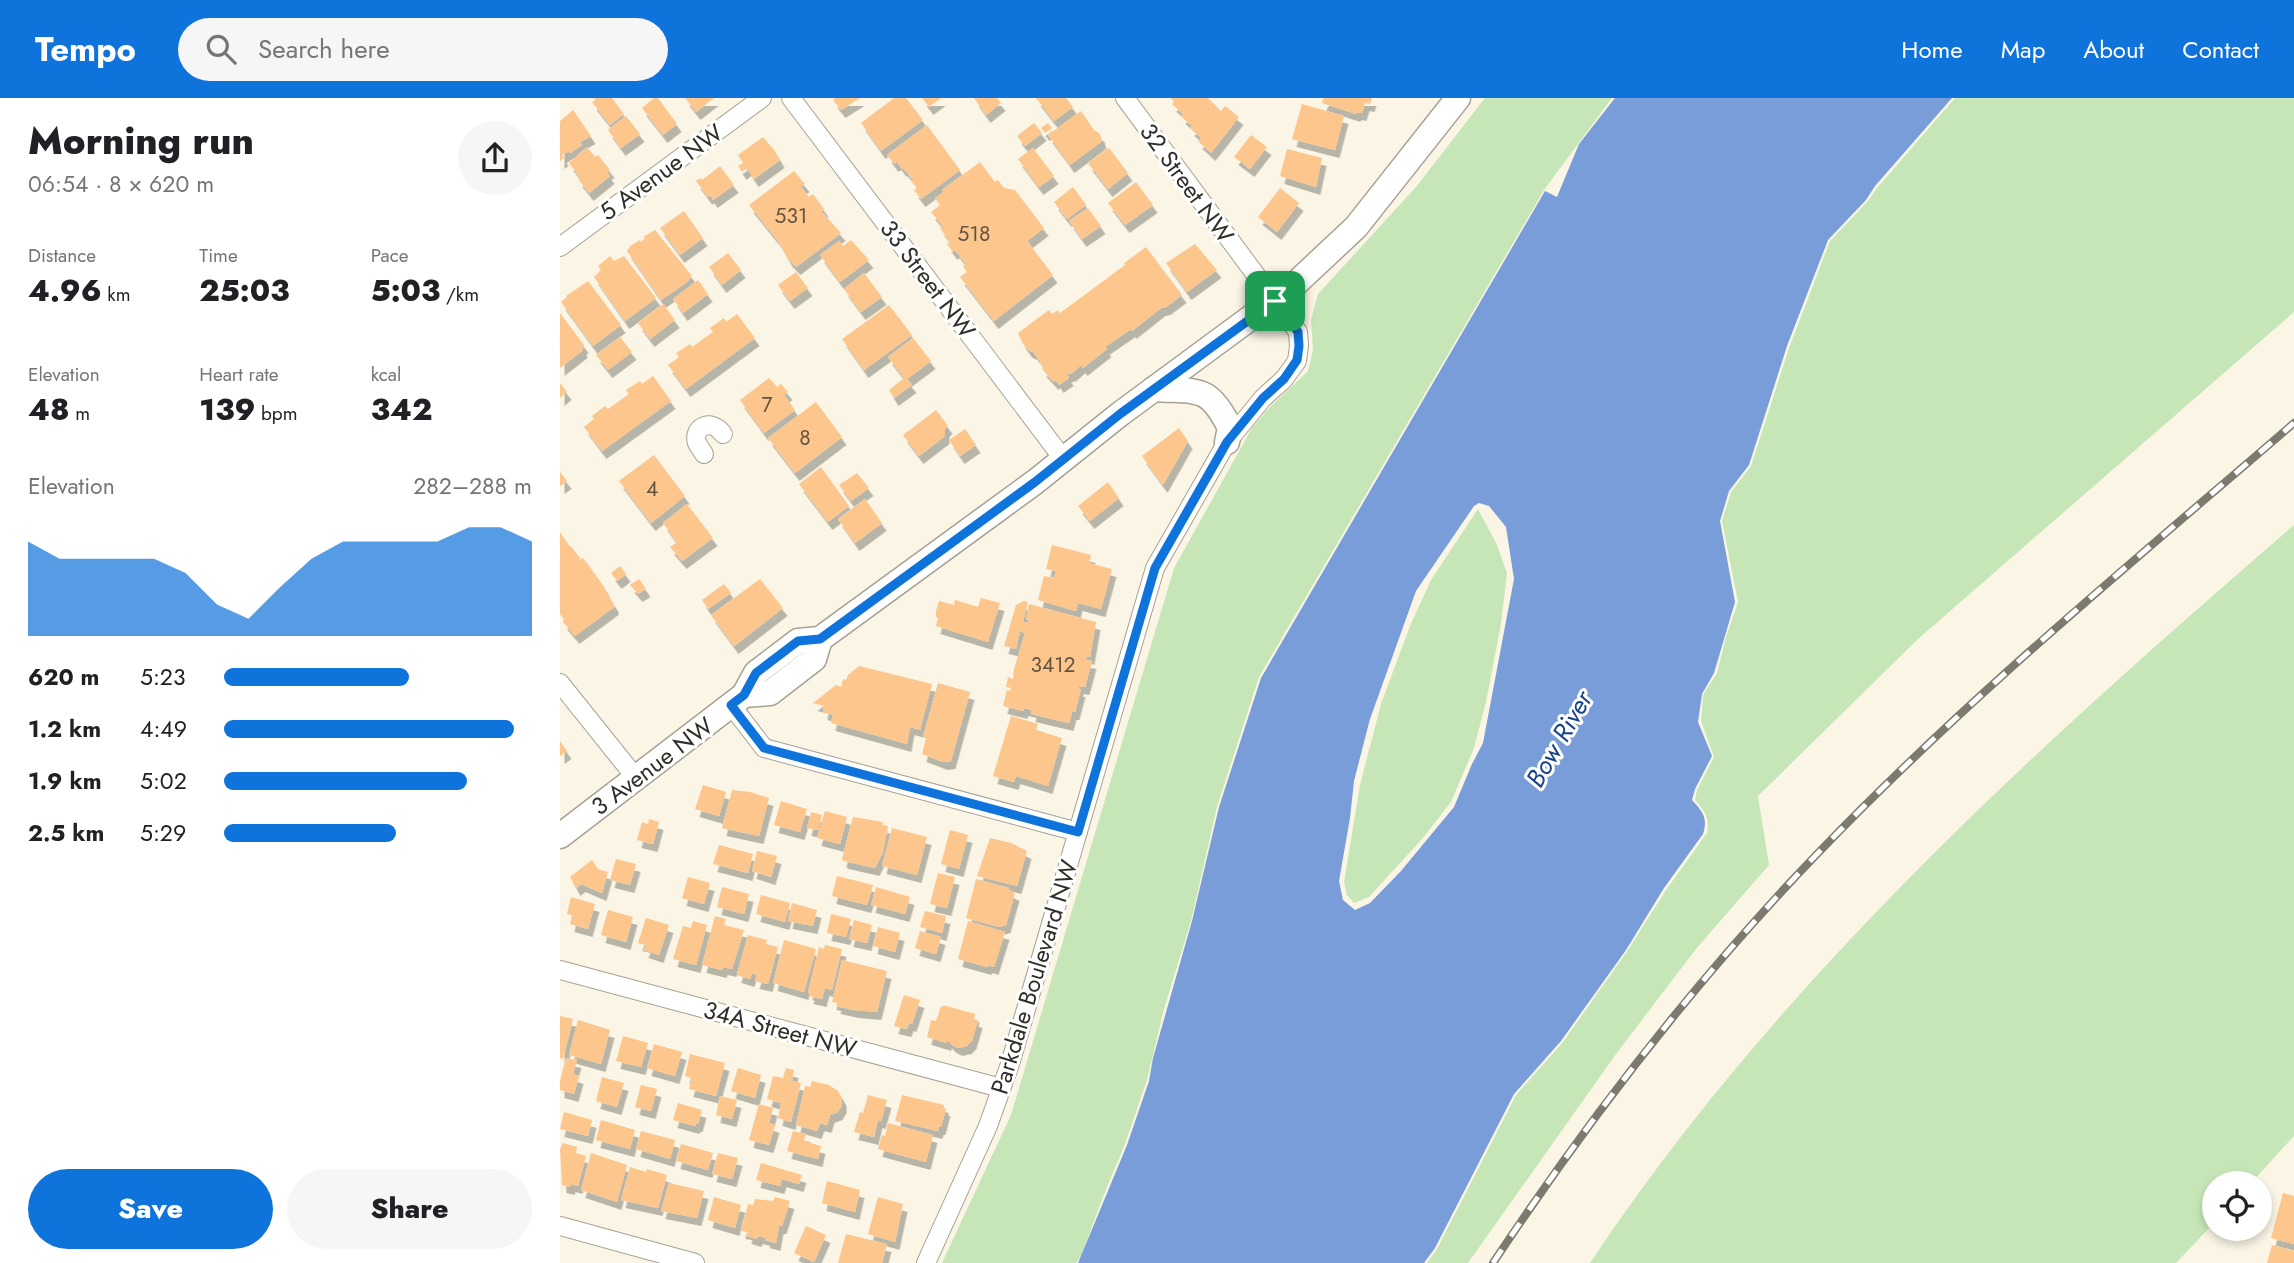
<!DOCTYPE html>
<meta charset="utf-8">
<style>
:root{--surface:#fff;--page:#f6f6f6;--text:#202124;--muted:#757577;--accent:#0e73db}
body{margin:0;font-family:Jost,sans-serif;background:var(--page);color:var(--text);height:100vh;display:flex;flex-direction:column;font-size:26px;white-space:nowrap}
*{box-sizing:border-box;margin:0}
p{font-size:23px;color:var(--muted)}
.icon{flex:none;width:38px;height:38px;fill:none;stroke:currentColor;stroke-width:2;stroke-linecap:round;stroke-linejoin:round}
.map{position:relative;flex:1;overflow:hidden}
.side{display:flex;flex-direction:column;background:var(--surface);width:560px}
.side>*{flex:none}
.tools{position:absolute;left:1642px;top:1073px;display:grid;gap:14px}
.tools a{display:grid;place-items:center;width:70px;height:70px;border-radius:50%;background:var(--surface);box-shadow:0 4px 10px #0003;font-size:35px}
.pin{position:absolute;display:grid;place-items:center;width:60px;height:60px;color:#fff;margin:-30px;border-radius:14px;box-shadow:0 4px 10px #0006}
.round{display:grid;place-items:center;flex:none;width:74px;height:74px;border-radius:37px;background:var(--page)}
.summary{display:flex;align-items:center;justify-content:space-between;height:119px;padding:0 28px}
h1{font-size:38px;font-weight:800;line-height:52px}
.figures{display:grid;grid-template-columns:repeat(3,1fr);gap:10px;height:119px;padding:7px 28px}
.figures div{display:grid;align-content:center}
.figures b{font-size:30px;font-weight:800}
.figures small{font-size:19px;font-weight:400}
.figures p{font-size:19px}
.chart{height:196px;padding:14px 28px}
.chart p{display:flex;justify-content:space-between}
.chart svg{width:100%;height:126px;margin-top:7px;fill:var(--accent);opacity:.7}
.cta{display:flex;gap:14px;margin-top:auto;padding:14px 28px}
.cta a{flex:1;height:80px;border-radius:42px;background:var(--accent);color:#fff;font-size:28px;font-weight:800;line-height:80px;text-align:center}
.cta a+a{background:var(--page);color:var(--text)}
ul{padding:0 28px;list-style:none;font-size:23px}
li{display:grid;grid-template-columns:112px 84px 1fr;align-items:center;height:52px}
li i{height:18px;border-radius:9px;background:var(--accent)}
header{display:flex;align-items:center;gap:42px;box-sizing:border-box;height:98px;padding:0 35px;background:var(--accent);color:#fff}
header strong{font-size:33px}
nav{display:flex;gap:38px;margin-inline-start:auto;font-size:24px}
.search{width:490px;height:63px;background:var(--page);display:flex;align-items:center;gap:18px;box-sizing:border-box;padding:0 24px;border-radius:38px;color:var(--muted);font-size:26px}
main{display:flex;flex:1;min-height:0}
.map>svg:first-child{display:block}
.green{fill:#c7e6b8}
.water{fill:#789dd8;fill-rule:evenodd}
.building{fill:#fdc68d;filter:url(#shadow)}
.lines{fill:none;stroke-linecap:round;stroke-linejoin:round}
.minor-casing{stroke:#a6a193;stroke-width:20}
.secondary-casing{stroke:#a6a193;stroke-width:27}
.minor{stroke:#fff;stroke-width:18}
.secondary{stroke:#fff;stroke-width:24}
.rail-casing{stroke:#7c796f;stroke-width:8}
.rail{stroke:#fff;stroke-width:5;stroke-dasharray:16;stroke-linecap:butt}
.route-casing{stroke:#fff;stroke-width:14}
.route{stroke:#0e73db;stroke-width:9}
.labels{text-anchor:middle;dominant-baseline:central;stroke-width:6;stroke-linejoin:round;paint-order:stroke}
.number-label{font-size:21px;fill:#635441}
.street-label{font-size:24px;fill:#302e28;stroke:#fff}
.water-label{font-size:26px;font-style:italic;fill:#174389;stroke:#fff}
</style>
<header>
<strong>Tempo</strong>
<div class="search"><svg class="icon" aria-label="search" viewBox="0 0 24 24"><circle cx="10" cy="10" r="6"/><path d="M15 15l6 6"/></svg>Search here</div>
<nav><a>Home</a><a>Map</a><a>About</a><a>Contact</a></nav>
</header>
<main>
<section class="side">
<div class="summary"><div><h1>Morning run</h1><p>06:54 · 8 × 620 m</p></div><a class="round"><svg class="icon" aria-label="share" viewBox="0 0 24 24"><path d="M12 15V3M7 8l5-5 5 5M5 13v7h14v-7"/></svg></a></div>
<div class="figures">
<div><p>Distance</p><b>4.96<small> km</small></b></div>
<div><p>Time</p><b>25:03</b></div>
<div><p>Pace</p><b>5:03<small> /km</small></b></div>
</div>
<div class="figures">
<div><p>Elevation</p><b>48<small> m</small></b></div>
<div><p>Heart rate</p><b>139<small> bpm</small></b></div>
<div><p>kcal</p><b>342</b></div>
</div>
<div class="chart"><p><span>Elevation</span>282–288 m</p>
<svg viewBox="0 0 160 44" preserveAspectRatio="none"><path d="M0 44V11L10 17L20 17L30 17L40 17L50 22L60 33L70 38L80 27L90 17L100 11L110 11L120 11L130 11L140 6L150 6L160 11V44z"/></svg>
</div>
<ul>
<li><b>620 m</b>5:23<i style="width:60%"></i></li>
<li><b>1.2 km</b>4:49<i style="width:94%"></i></li>
<li><b>1.9 km</b>5:02<i style="width:79%"></i></li>
<li><b>2.5 km</b>5:29<i style="width:56%"></i></li>
</ul>
<div class="cta"><a>Save</a><a>Share</a></div>
</section>
<div class="map">
<svg width="1734" height="1165" viewBox="0 0 1734 1165">
<defs>
<filter id="shadow"><feDropShadow dx="4.5" dy="8" stdDeviation="0" flood-color="#0004"/></filter>
</defs>
<rect width="100%" height="100%" fill="#faf5e5"/>
<g class="green">
<polygon points="925,0 1052,0 984,92 699,579 657,709 631,823 604,911 587,982 565,1046 543,1099 521,1158 516,1165 382,1165 451,1017 614,470 692,330 710,309 748,273 753,252 751,222 758,196 856,89"/>
<path d="M1395,0H1734V214L1358,541L1198,698L1209,767L1136,851L1056,956L908,1165H867L877,1151L956,997L1003,944L1068,852L1106,792L1147,735C1150,720 1145,713 1135,702L1137,692L1154,659L1141,623L1143,597L1157,575L1166,539L1178,504L1162,423L1171,394L1191,368L1229,250L1270,143L1308,103L1317,90Z"/>
<polygon points="918,411 937,447 947,475 941,526 926,604 914,650 891,704 862,741 809,799 794,805 787,797 784,784 800,687 821,606 850,528 871,482"/>
<path d="M1734,427V1038L1691,1085H1654V1125L1616,1165H1030C1220,880 1477,649 1734,427Z"/>
</g>
<path class="water" d="M1055,0H1392L1315,88L1306,102L1268,142L1227,248L1189,367L1169,393L1160,423L1175,504L1154,575L1142,596L1138,624L1152,658L1135,691L1132,702C1143,714 1148,720 1143,736L1104,790L1066,852L1001,943L954,996L875,1150L864,1165H518L567,1047L589,983L593,960L632,823L659,709L701,580L985,93L997,99L1019,46ZM919,405L929,408L946,429L954,481L923,645L912,666L894,709L841,773L810,805L795,812L783,802L779,783L790,720L794,683L810,621L856,493L914,408Z"/>
<g class="building">
<polygon points="34,0 52,0 64,16 50,27 32,4 36,2"/>
<polygon points="94,0 98,0 117,26 103,37 82,10"/>
<polygon points="125,0 154,0 136,14"/>
<polygon points="275,0 300,0 281,12 273,2"/>
<polygon points="334,0 346,0 363,22 321,53 301,25"/>
<polygon points="362,0 381,0 369,9"/>
<polygon points="414,0 437,0 441,5 426,17"/>
<polygon points="476,0 506,0 513,9 494,23"/>
<polygon points="610,0 648,0 661,13 665,8 679,19 651,55 638,43 641,40 630,30 632,28 621,18 623,16 612,6 614,3"/>
<polygon points="764,0 812,0 810,6 805,5 802,15 797,14 796,16 762,5"/>
<polygon points="742,6 784,18 775,52 732,41"/>
<polygon points="13,12 31,38 20,44 22,47 10,55 9,53 2,57 4,60 0,63 0,23"/>
<polygon points="521,13 534,32 540,36 542,43 510,67 488,37"/>
<polygon points="66,18 80,36 61,50 48,32"/>
<polygon points="474,25 482,35 465,48 457,38"/>
<polygon points="488,25 492,30 485,35 481,30"/>
<polygon points="367,27 400,72 361,101 354,92 357,90 351,83 353,82 343,70 342,71 337,64 334,66 327,57"/>
<polygon points="691,37 707,49 690,71 674,59"/>
<polygon points="203,39 215,53 220,62 194,81 187,70 182,74 178,68 183,65 178,57"/>
<polygon points="27,49 35,59 38,57 50,72 47,74 50,78 29,95 18,81 20,79 9,65"/>
<polygon points="473,50 494,78 479,89 458,61"/>
<polygon points="549,50 568,75 548,91 528,65"/>
<polygon points="727,51 762,60 756,89 720,78"/>
<polygon points="420,64 435,84 438,82 444,90 455,92 484,130 467,143 493,177 434,223 400,179 407,174 403,168 406,166 395,152 393,154 387,146 390,144 380,130 383,128 371,114 380,107 375,100 384,94 382,92"/>
<polygon points="160,68 174,87 153,102 150,97 148,99 136,83 140,80 142,82"/>
<polygon points="234,73 245,86 241,89 249,99 253,96 264,111 261,113 281,135 236,169 228,161 218,143 189,107"/>
<polygon points="576,84 593,107 565,127 548,105"/>
<polygon points="513,89 526,107 507,121 494,104"/>
<polygon points="720,90 739,105 717,134 698,119"/>
<polygon points="528,110 541,128 522,141 509,123"/>
<polygon points="124,113 143,140 120,157 100,130"/>
<polygon points="95,132 132,178 126,185 101,202 67,153 70,148 80,142 81,144 85,140 83,139"/>
<polygon points="291,142 309,162 280,184 260,157 279,143 283,148"/>
<polygon points="635,146 657,172 627,194 606,165"/>
<polygon points="586,149 622,197 606,209 601,210 572,233 571,231 545,249 547,251 523,270 521,267 511,276 510,275 507,277 509,280 499,287 496,282 494,284 482,271 483,270 480,263 473,254 468,252 462,244 458,235 489,212 492,216 498,212 500,215 565,167 564,165"/>
<polygon points="168,155 181,172 162,187 149,169"/>
<polygon points="50,158 54,163 64,158 96,200 65,223 34,179 41,172 38,168"/>
<polygon points="236,174 248,190 230,203 218,187"/>
<polygon points="304,175 322,199 301,214 284,191"/>
<polygon points="138,182 148,196 123,215 113,201"/>
<polygon points="28,183 61,227 33,248 1,204 7,199 6,198"/>
<polygon points="103,206 115,222 90,241 78,225"/>
<polygon points="329,207 352,237 304,272 282,241"/>
<polygon points="0,215 24,247 22,249 23,252 0,270"/>
<polygon points="177,216 195,240 126,291 108,267 119,259 116,255 130,246 132,249 153,234 150,230 164,220 166,224"/>
<polygon points="60,239 72,254 48,272 36,257"/>
<polygon points="353,240 371,263 347,281 352,287 334,300 329,292 344,280 328,259"/>
<polygon points="93,278 111,303 42,353 24,329 34,321 32,318 45,308 48,311 69,296 66,292 80,283 82,286"/>
<polygon points="209,280 217,289 221,286 228,294 224,297 235,312 204,335 180,302"/>
<polygon points="0,285 7,294 0,300"/>
<polygon points="256,304 282,339 235,375 208,340"/>
<polygon points="376,312 388,328 385,331 385,338 359,358 343,337"/>
<polygon points="619,330 628,343 603,387 582,358"/>
<polygon points="405,331 416,347 400,358 389,342"/>
<polygon points="94,357 125,398 91,425 59,383"/>
<polygon points="261,369 289,408 268,424 239,386"/>
<polygon points="0,374 7,383 0,388"/>
<polygon points="297,375 309,390 291,403 279,387"/>
<polygon points="548,384 559,400 530,423 518,408"/>
<polygon points="305,401 322,425 295,445 278,421"/>
<polygon points="127,406 153,440 122,463 110,449 117,444 103,425"/>
<polygon points="0,434 10,449 11,448 20,460 15,465 22,460 24,461 45,490 45,493 54,506 54,509 15,538 3,524 4,521 0,516"/>
<polygon points="492,447 531,457 529,465 552,471 541,511 518,505 516,513 478,502 484,478 494,480 496,473 486,471"/>
<polygon points="60,468 66,476 57,483 51,475"/>
<polygon points="79,481 86,491 78,496 70,487"/>
<polygon points="200,481 223,510 174,548 151,517"/>
<polygon points="164,486 171,495 148,511 142,502"/>
<polygon points="421,500 440,505 428,544 376,528 378,520 376,519 376,513 379,503 394,507 395,502 418,509"/>
<polygon points="464,503 468,504 463,524 468,525 469,522 466,521 469,506 536,524 530,559 527,558 526,562 532,563 525,589 519,588 519,591 521,591 515,614 512,614 509,625 471,616 472,612 464,610 463,613 443,608 447,592 450,593 451,590 446,589 448,579 453,581 454,571 465,535 460,533 456,551 444,548 456,507"/>
<polygon points="299,568 372,586 360,632 350,629 347,646 271,625 273,617 263,614 264,608 253,605 276,587 281,589 283,581 286,582 288,577"/>
<polygon points="378,585 410,594 391,663 383,664 362,656 366,640 363,639"/>
<polygon points="451,618 478,626 476,632 502,640 488,688 456,678 454,684 433,678"/>
<polygon points="0,643 7,653 0,658"/>
<polygon points="143,687 166,694 159,718 135,711"/>
<polygon points="172,692 190,694 209,700 199,738 162,730"/>
<polygon points="221,703 247,711 240,734 214,727"/>
<polygon points="265,713 287,719 280,746 257,740"/>
<polygon points="251,714 262,717 258,732 247,730"/>
<polygon points="293,719 323,724 322,727 328,728 323,754 315,770 284,763 282,761"/>
<polygon points="89,721 99,724 93,746 77,742 82,724 88,726"/>
<polygon points="332,730 367,739 357,777 322,768"/>
<polygon points="390,732 408,737 399,771 381,766"/>
<polygon points="430,740 451,745 467,753 457,788 417,778"/>
<polygon points="159,747 193,756 188,775 153,766"/>
<polygon points="197,753 217,758 211,779 192,773"/>
<polygon points="56,761 76,766 70,787 50,782"/>
<polygon points="32,762 38,771 48,774 42,795 21,786 16,790 10,779"/>
<polygon points="378,775 395,779 387,810 370,806"/>
<polygon points="277,778 313,787 307,807 272,798"/>
<polygon points="128,779 150,785 144,806 122,800"/>
<polygon points="416,781 449,790 449,792 455,795 446,827 439,829 406,820"/>
<polygon points="162,789 189,796 184,816 157,809"/>
<polygon points="316,789 350,799 345,816 311,807"/>
<polygon points="201,797 230,805 225,824 196,816"/>
<polygon points="11,799 35,806 28,831 10,826 12,817 7,816"/>
<polygon points="232,805 257,812 253,828 228,823"/>
<polygon points="48,812 73,819 66,844 41,837"/>
<polygon points="365,813 386,818 382,835 360,829"/>
<polygon points="271,816 291,821 286,839 267,835"/>
<polygon points="155,818 166,821 164,827 184,832 172,871 163,869 162,872 142,867"/>
<polygon points="86,820 109,827 99,857 84,852 86,847 78,845"/>
<polygon points="294,822 312,827 307,845 289,841"/>
<polygon points="133,823 147,827 136,867 113,861 123,828 131,830"/>
<polygon points="408,823 445,834 434,869 428,867 427,869 398,861"/>
<polygon points="318,829 340,835 335,854 313,848"/>
<polygon points="360,833 381,839 376,856 355,850"/>
<polygon points="188,837 207,842 206,846 218,849 208,886 195,883 197,877 192,875 190,881 177,877"/>
<polygon points="224,842 256,851 244,894 213,885"/>
<polygon points="265,847 282,851 272,892 265,890 262,901 249,898 250,895 248,894 259,849 264,851"/>
<polygon points="282,862 327,873 317,914 294,912 276,908 277,905 272,904"/>
<polygon points="344,897 360,902 352,926 349,925 347,931 334,928"/>
<polygon points="383,907 415,916 414,921 418,922 412,943 407,948 398,950 392,947 387,942 387,945 367,939 371,922 376,923 381,908 383,909"/>
<polygon points="0,918 13,921 3,961 0,960"/>
<polygon points="18,922 50,932 41,966 9,957"/>
<polygon points="63,938 88,945 81,969 56,963"/>
<polygon points="94,946 122,954 115,978 87,970"/>
<polygon points="130,956 165,965 156,998 129,991 132,980 125,978"/>
<polygon points="6,960 17,962 13,976 19,978 14,996 0,992 0,983"/>
<polygon points="178,970 201,977 195,1000 171,993"/>
<polygon points="226,970 234,972 232,983 241,985 231,1024 218,1020 221,1005 207,1001 213,978 223,980"/>
<polygon points="42,979 64,985 57,1009 36,1003"/>
<polygon points="252,983 269,987 278,993 282,1000 282,1007 278,1014 270,1017 267,1027 260,1025 257,1033 236,1027 245,988 250,989"/>
<polygon points="81,987 97,991 91,1013 75,1009"/>
<polygon points="308,997 327,1002 321,1023 318,1022 314,1039 294,1034 300,1014 303,1015"/>
<polygon points="342,997 384,1007 384,1010 386,1010 381,1029 379,1029 378,1033 335,1023"/>
<polygon points="160,998 177,1002 172,1021 156,1017"/>
<polygon points="118,1005 142,1012 138,1026 136,1026 135,1028 113,1022"/>
<polygon points="199,1006 213,1010 209,1025 215,1027 209,1047 189,1042"/>
<polygon points="4,1014 32,1022 28,1038 0,1031"/>
<polygon points="41,1022 75,1032 70,1051 36,1042"/>
<polygon points="328,1025 373,1037 366,1064 318,1051 322,1037 325,1038"/>
<polygon points="81,1033 115,1042 110,1061 76,1051"/>
<polygon points="233,1033 246,1036 244,1043 261,1048 258,1061 227,1053"/>
<polygon points="3,1045 17,1049 16,1055 26,1058 18,1088 11,1086 10,1089 2,1087 0,1051"/>
<polygon points="121,1046 153,1055 148,1072 116,1063"/>
<polygon points="31,1055 67,1067 57,1104 21,1092"/>
<polygon points="158,1055 178,1060 172,1081 152,1076"/>
<polygon points="201,1065 242,1077 239,1086 222,1081 220,1088 196,1082"/>
<polygon points="70,1069 86,1074 87,1071 107,1077 98,1110 61,1102"/>
<polygon points="267,1083 300,1092 295,1114 262,1105"/>
<polygon points="109,1085 144,1093 137,1120 101,1113"/>
<polygon points="1723,1095 1734,1098 1734,1146 1711,1140"/>
<polygon points="154,1099 181,1107 175,1130 148,1122"/>
<polygon points="215,1099 230,1103 222,1128 219,1128 216,1145 205,1142 206,1140 198,1138 197,1141 187,1138 188,1134 181,1133 188,1106 193,1107 195,1101 213,1103"/>
<polygon points="318,1099 343,1106 335,1144 308,1136"/>
<polygon points="246,1128 266,1137 254,1164 234,1155"/>
<polygon points="286,1136 327,1146 322,1165 278,1165"/>
<polygon points="1712,1147 1734,1153 1734,1165 1707,1165"/>
</g>
<g class="lines">
<g class="minor-casing">
<g id="minor">
<polyline points="231,0 504,362"/>
<polyline points="0,149 202,0"/>
<path d="M144,356C142,352 139,349 137,345C132,330 150,319 163,336"/>
<polyline points="0,585 76,680"/>
<polyline points="171,607 204,650 518,734"/>
<polyline points="0,872 441,990"/>
<polyline points="0,1128 135,1165"/>
<polyline points="366,1165 428,1028 450,966 595,470 667,344 703,300 724,281 737,263 739,248 738,234 565,0"/>
</g>
</g>
<g class="secondary-casing">
<g id="secondary">
<path d="M594,291C638,294 648,286 670,330L667,344"/>
<polyline points="184,597 210,595 254,561 260,541"/>
<polyline points="0,738 184,597 196,575 238,543 260,541 475,384 560,316 731,190 796,129 898,0"/>
</g>
</g>
<use href="#minor" class="minor"/>
<use href="#secondary" class="secondary"/>
<g class="rail-casing">
<path id="rail" d="M933,1165C1030,1019 1138,879 1260,753C1408,599 1573,464 1734,325"/>
</g>
<use href="#rail" class="rail"/>
</g>
<g class="lines">
<g class="route-casing">
<polygon id="route" points="715,203 738,234 739,248 737,262 724,281 703,300 667,344 595,470 518,734 204,650 171,607 184,597 196,575 238,543 260,541 475,384 560,316"/>
</g>
<use href="#route" class="route"/>
</g>
<g class="labels">
<g class="number-label">
<text x="231" y="118">531</text>
<text x="414" y="136">518</text>
<text x="207" y="307">7</text>
<text x="245" y="340">8</text>
<text x="92" y="391">4</text>
<text x="493" y="567">3412</text>
</g>
<g class="street-label">
<text transform="translate(101 74) rotate(-36)">5 Avenue NW</text>
<text transform="translate(627 85) rotate(54)">32 Street NW</text>
<text transform="translate(368 181) rotate(53)">33 Street NW</text>
<text transform="translate(92 668) rotate(-37)">3 Avenue NW</text>
<text transform="translate(474 879) rotate(-73)">Parkdale Boulevard NW</text>
<text transform="translate(220 931) rotate(15)">34A Street NW</text>
</g>
<g class="water-label">
<text transform="translate(999 641) rotate(-60)">Bow River</text>
</g>
</g>
</svg>
<div class="tools">
<a><svg class="icon" aria-label="locate" viewBox="0 0 24 24"><circle cx="12" cy="12" r="6"/><path d="M12 2v4M12 18v4M2 12h4M18 12h4"/></svg></a>
</div>
<div class="pin" style="left:715px;top:203px;background:#1e9e55"><svg class="icon" aria-label="arrive" viewBox="0 0 24 24"><path d="M6 21V4h12l-3 4 3 4H6"/></svg></div>
</div>
</main>
